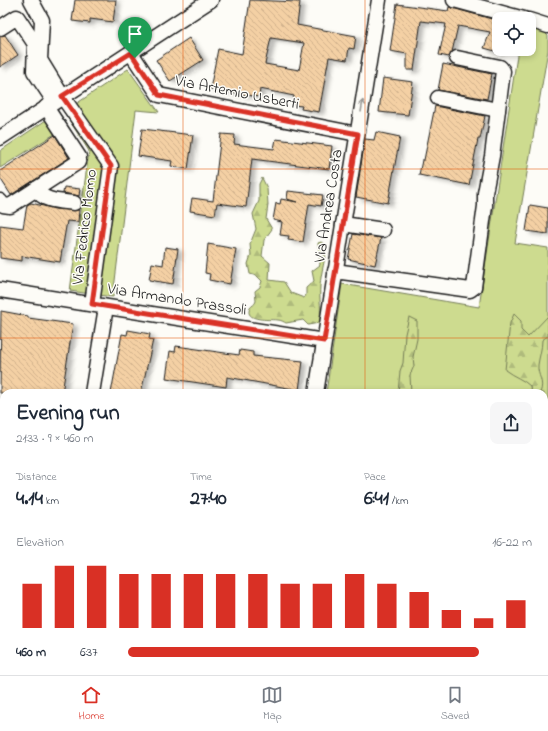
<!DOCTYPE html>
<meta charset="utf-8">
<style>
:root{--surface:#fff;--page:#f6f6f7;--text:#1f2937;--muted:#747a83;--line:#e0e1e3;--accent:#d93025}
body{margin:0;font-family:"Indie Flower",sans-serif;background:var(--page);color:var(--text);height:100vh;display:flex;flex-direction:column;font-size:15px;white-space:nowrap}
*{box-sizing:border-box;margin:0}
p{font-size:13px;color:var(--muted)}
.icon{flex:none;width:22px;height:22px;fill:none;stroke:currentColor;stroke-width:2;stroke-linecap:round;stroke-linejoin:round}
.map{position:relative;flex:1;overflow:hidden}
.panel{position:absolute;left:0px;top:389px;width:548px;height:286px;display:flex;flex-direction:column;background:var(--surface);border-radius:12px 12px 0 0;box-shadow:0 2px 6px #0003}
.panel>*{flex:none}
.tools{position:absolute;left:492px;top:12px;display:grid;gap:8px}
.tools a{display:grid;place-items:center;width:44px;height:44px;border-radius:8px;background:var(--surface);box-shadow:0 2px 6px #0003;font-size:20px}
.pin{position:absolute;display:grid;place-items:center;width:34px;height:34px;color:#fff;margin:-41px -17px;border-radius:50% 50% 50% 0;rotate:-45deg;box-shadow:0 0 4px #0007}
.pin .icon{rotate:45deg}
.round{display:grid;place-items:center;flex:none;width:42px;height:42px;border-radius:8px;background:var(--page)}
.summary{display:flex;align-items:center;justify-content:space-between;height:68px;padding:0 16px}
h1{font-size:22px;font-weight:800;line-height:30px}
.metrics{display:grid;grid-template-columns:repeat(3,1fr);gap:6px;height:68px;padding:4px 16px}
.metrics div{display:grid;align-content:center}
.metrics b{font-size:20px;font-weight:800}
.metrics small{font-size:11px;font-weight:400}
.metrics p{font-size:11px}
.chart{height:112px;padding:8px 16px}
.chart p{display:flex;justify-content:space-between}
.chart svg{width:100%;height:72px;margin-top:4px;stroke:var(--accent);stroke-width:6}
ul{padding:0 16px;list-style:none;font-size:13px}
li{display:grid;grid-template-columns:64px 48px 1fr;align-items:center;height:30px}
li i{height:10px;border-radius:5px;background:var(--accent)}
.dock{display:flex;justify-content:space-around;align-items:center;height:56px;border-top:1px solid var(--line);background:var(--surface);font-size:11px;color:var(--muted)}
.dock a{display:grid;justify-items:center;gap:2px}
.dock .on{color:var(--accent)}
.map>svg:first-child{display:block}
.green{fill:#cddb8f;stroke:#747c56}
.forest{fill:url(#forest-firs);stroke:#747c56}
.building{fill:url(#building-back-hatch);stroke:#1c1c1c;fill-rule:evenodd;filter:url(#shadow)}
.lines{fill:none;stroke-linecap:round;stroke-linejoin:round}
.minor-casing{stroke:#1c1c1c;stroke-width:17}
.minor{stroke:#fdfcf7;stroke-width:14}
.oneway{stroke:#989794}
.route-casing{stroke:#fff;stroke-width:8}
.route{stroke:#d93025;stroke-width:5}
.grid{fill:none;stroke:#e8590c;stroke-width:1;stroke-opacity:0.55}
.labels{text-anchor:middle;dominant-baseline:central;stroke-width:3;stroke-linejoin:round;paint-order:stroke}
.street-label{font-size:16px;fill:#1c1c1c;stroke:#fdfcf7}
</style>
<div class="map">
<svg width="548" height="675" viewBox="0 0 548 675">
<defs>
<pattern id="forest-firs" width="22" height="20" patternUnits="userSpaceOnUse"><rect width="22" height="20" fill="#cddb8f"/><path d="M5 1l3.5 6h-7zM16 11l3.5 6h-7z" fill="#afbb7b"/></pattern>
<pattern id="building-back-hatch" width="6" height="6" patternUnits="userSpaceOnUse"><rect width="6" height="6" fill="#f4d0a4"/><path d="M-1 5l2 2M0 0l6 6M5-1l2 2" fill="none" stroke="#d1b28d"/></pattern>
<filter id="shadow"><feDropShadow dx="4.5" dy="2.5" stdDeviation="2" flood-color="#0004"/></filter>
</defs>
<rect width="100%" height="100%" fill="#fdfcf7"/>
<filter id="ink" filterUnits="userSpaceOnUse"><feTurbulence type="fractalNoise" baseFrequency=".025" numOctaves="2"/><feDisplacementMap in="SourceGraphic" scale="8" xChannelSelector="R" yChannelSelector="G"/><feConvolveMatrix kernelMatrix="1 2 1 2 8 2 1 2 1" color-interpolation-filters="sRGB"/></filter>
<g filter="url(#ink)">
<g class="green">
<polygon points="529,26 542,30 548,36 548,50 515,243 548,248 548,438 544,437 544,393 326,393 342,284 479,307 518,49 529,49"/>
<polygon points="128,69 159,112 136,110 113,297 70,291 89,151 64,112"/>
<polygon points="49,118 58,132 0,168 0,151"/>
</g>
<g class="forest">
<path d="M262,178L267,188L268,205L266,219L272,229L264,240L262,256L270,263L269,280L284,282L291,293L304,298L306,295V288L314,281L312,271L320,265L318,243L321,242L326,245C326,259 321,271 320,286C319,298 322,311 319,323L308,325L303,320L286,323C284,322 281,320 278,320C273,319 243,322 250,308C252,305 255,305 256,301L255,291L260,287L262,281L257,276L250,274L248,264L251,255L250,244L256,229L253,214L259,201V184Z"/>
<path d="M514,314L521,321V330L528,337L548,316V336L542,340C542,349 539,357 538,365C537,376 545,381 540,393H531L530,386C523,379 514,377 505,370L510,323Z"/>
<polygon points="409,317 417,321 417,339 413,357 414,366 410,375 411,393 398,393 400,371 403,363 405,334"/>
</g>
<g class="building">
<polygon points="75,0 116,0 113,22 90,19 90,23 72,21"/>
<path d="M250,0L300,2L297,25L356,36L354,49L349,48L347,60L329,57L319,112L301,109L302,106L293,105L294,96L260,89L259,97L210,89L218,49L242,54ZM271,38L304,43L299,70L265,64Z"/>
<polygon points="397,4 448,11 449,7 499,21 499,52 484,48 490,32 458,26 452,52 449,57 439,55 446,24 421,21 414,70 407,70 407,54 390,51"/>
<polygon points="5,35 18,55 0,67 0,36"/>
<polygon points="189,38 203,60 170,81 156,60"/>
<polygon points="443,64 492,74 487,99 438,90"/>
<polygon points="383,78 413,82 408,115 379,112"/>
<polygon points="435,106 485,116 480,139 478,139 469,185 419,175 422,160 424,160"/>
<polygon points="142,129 193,135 188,169 171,166 172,161 138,156"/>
<polygon points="376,132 400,137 388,203 356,197 365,139 374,140"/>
<polygon points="221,134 235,135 234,144 274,149 276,139 332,146 329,169 252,159 246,207 217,203 215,215 190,211 192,198 213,201"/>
<polygon points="55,135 69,158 11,195 0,178 0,171"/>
<polygon points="64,187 80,189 79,196 63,193"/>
<polygon points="288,191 323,195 321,206 309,204 303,242 288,240 289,236 280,235 282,222 273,220 276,203 280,204 281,199 297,202 287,199"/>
<polygon points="31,203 56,209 79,210 78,222 67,221 60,262 22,256 22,261 0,258 0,225 23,228 27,205"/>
<polygon points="530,205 548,208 548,234 526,231"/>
<polygon points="353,234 381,238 375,265 348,259"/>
<polygon points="208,244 236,249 230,284 209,280 210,274 205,273"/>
<polygon points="165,247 178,249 173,284 149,280 152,263 163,265"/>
<polygon points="1,311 28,316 28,318 73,324 62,393 0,393"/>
<polygon points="128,330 150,334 149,339 153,340 141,393 111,393 122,334 127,335"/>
<polygon points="176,346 239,355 240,350 253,352 253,356 303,361 299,390 227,377 226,387 166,378 170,351 175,352"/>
</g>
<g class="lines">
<g class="minor-casing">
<g id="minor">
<polyline points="31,0 42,20 40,60 62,96 111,166 92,304"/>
<polyline points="454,0 524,19"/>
<polyline points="529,20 548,26"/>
<polyline points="0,28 17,17 35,44 34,71 54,101"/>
<polyline points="131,53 159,95 357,134"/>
<polyline points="438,98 498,110"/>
<polyline points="0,138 211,0"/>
<path d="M36,189C44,202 60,201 74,203"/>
<polyline points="0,201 3,205 10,206 78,162 79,157 46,107"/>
<polyline points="343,224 383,230"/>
<polyline points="335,271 470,290 474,287 485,206 485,193 492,156 503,71 500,67 457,58"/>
<polyline points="0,290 324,341"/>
<polyline points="92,393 106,307"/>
<polyline points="316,393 379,0"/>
<polyline points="0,506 4,507"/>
<polyline points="0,555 4,556"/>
<polyline points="544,601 548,602"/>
<polyline points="0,615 4,616"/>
<polyline points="7,671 16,674"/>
<polyline points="66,675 67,671"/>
<polyline points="201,675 201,671"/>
<polyline points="274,675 275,671"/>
<polyline points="412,675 412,671"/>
</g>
</g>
<use href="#minor" class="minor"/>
</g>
<defs><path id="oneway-shaft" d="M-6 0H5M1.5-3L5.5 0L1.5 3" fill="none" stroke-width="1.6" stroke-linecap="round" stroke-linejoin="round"/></defs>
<use class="oneway" href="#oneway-shaft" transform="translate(362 106) rotate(-81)"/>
</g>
<g class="lines" filter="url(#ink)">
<g class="route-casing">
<polygon id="route" points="131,53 159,95 358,134 324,341 92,304 111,166 62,96"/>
</g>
<use href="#route" class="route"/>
</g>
<path class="grid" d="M183,0V393M365,0V393M0,169H548M0,338H548M0,506H4M544,506H548M183,671V675M365,671V675"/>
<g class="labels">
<g class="street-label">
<text transform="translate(237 93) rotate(11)">Via Artemio Usberti</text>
<text transform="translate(329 206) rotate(-81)">Via Andrea Costa</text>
<text transform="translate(85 227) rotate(-83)">Via Fedrico Momo</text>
<text transform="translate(177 300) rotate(9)">Via Armando Prassoli</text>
</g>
</g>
</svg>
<div class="tools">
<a><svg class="icon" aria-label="locate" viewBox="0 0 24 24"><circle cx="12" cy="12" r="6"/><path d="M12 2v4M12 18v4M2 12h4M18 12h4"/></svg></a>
</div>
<div class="pin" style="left:135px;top:58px;background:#1e9e55"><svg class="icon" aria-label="arrive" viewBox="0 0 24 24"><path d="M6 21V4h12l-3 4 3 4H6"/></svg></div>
<section class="panel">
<div class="summary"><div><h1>Evening run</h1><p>21:33 · 9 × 460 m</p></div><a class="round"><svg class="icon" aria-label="share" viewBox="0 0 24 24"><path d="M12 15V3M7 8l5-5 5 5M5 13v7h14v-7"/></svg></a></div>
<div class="metrics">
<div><p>Distance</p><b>4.14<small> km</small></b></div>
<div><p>Time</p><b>27:40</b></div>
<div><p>Pace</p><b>6:41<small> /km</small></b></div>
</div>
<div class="chart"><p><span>Elevation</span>16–22 m</p>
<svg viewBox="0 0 160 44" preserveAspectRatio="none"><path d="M5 44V17M15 44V6M25 44V6M35 44V11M45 44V11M55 44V11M65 44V11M75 44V11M85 44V17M95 44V17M105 44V11M115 44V17M125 44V22M135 44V33M145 44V38M155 44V27"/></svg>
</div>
<ul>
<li><b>460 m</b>6:37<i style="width:87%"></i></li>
</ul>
</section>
</div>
<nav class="dock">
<a class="on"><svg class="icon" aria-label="home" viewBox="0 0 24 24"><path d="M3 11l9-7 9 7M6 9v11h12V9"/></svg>Home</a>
<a><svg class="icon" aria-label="map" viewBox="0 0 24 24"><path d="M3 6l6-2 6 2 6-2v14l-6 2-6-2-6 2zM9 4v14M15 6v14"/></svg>Map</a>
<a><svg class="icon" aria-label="saved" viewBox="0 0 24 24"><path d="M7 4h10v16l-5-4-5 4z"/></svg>Saved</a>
</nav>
